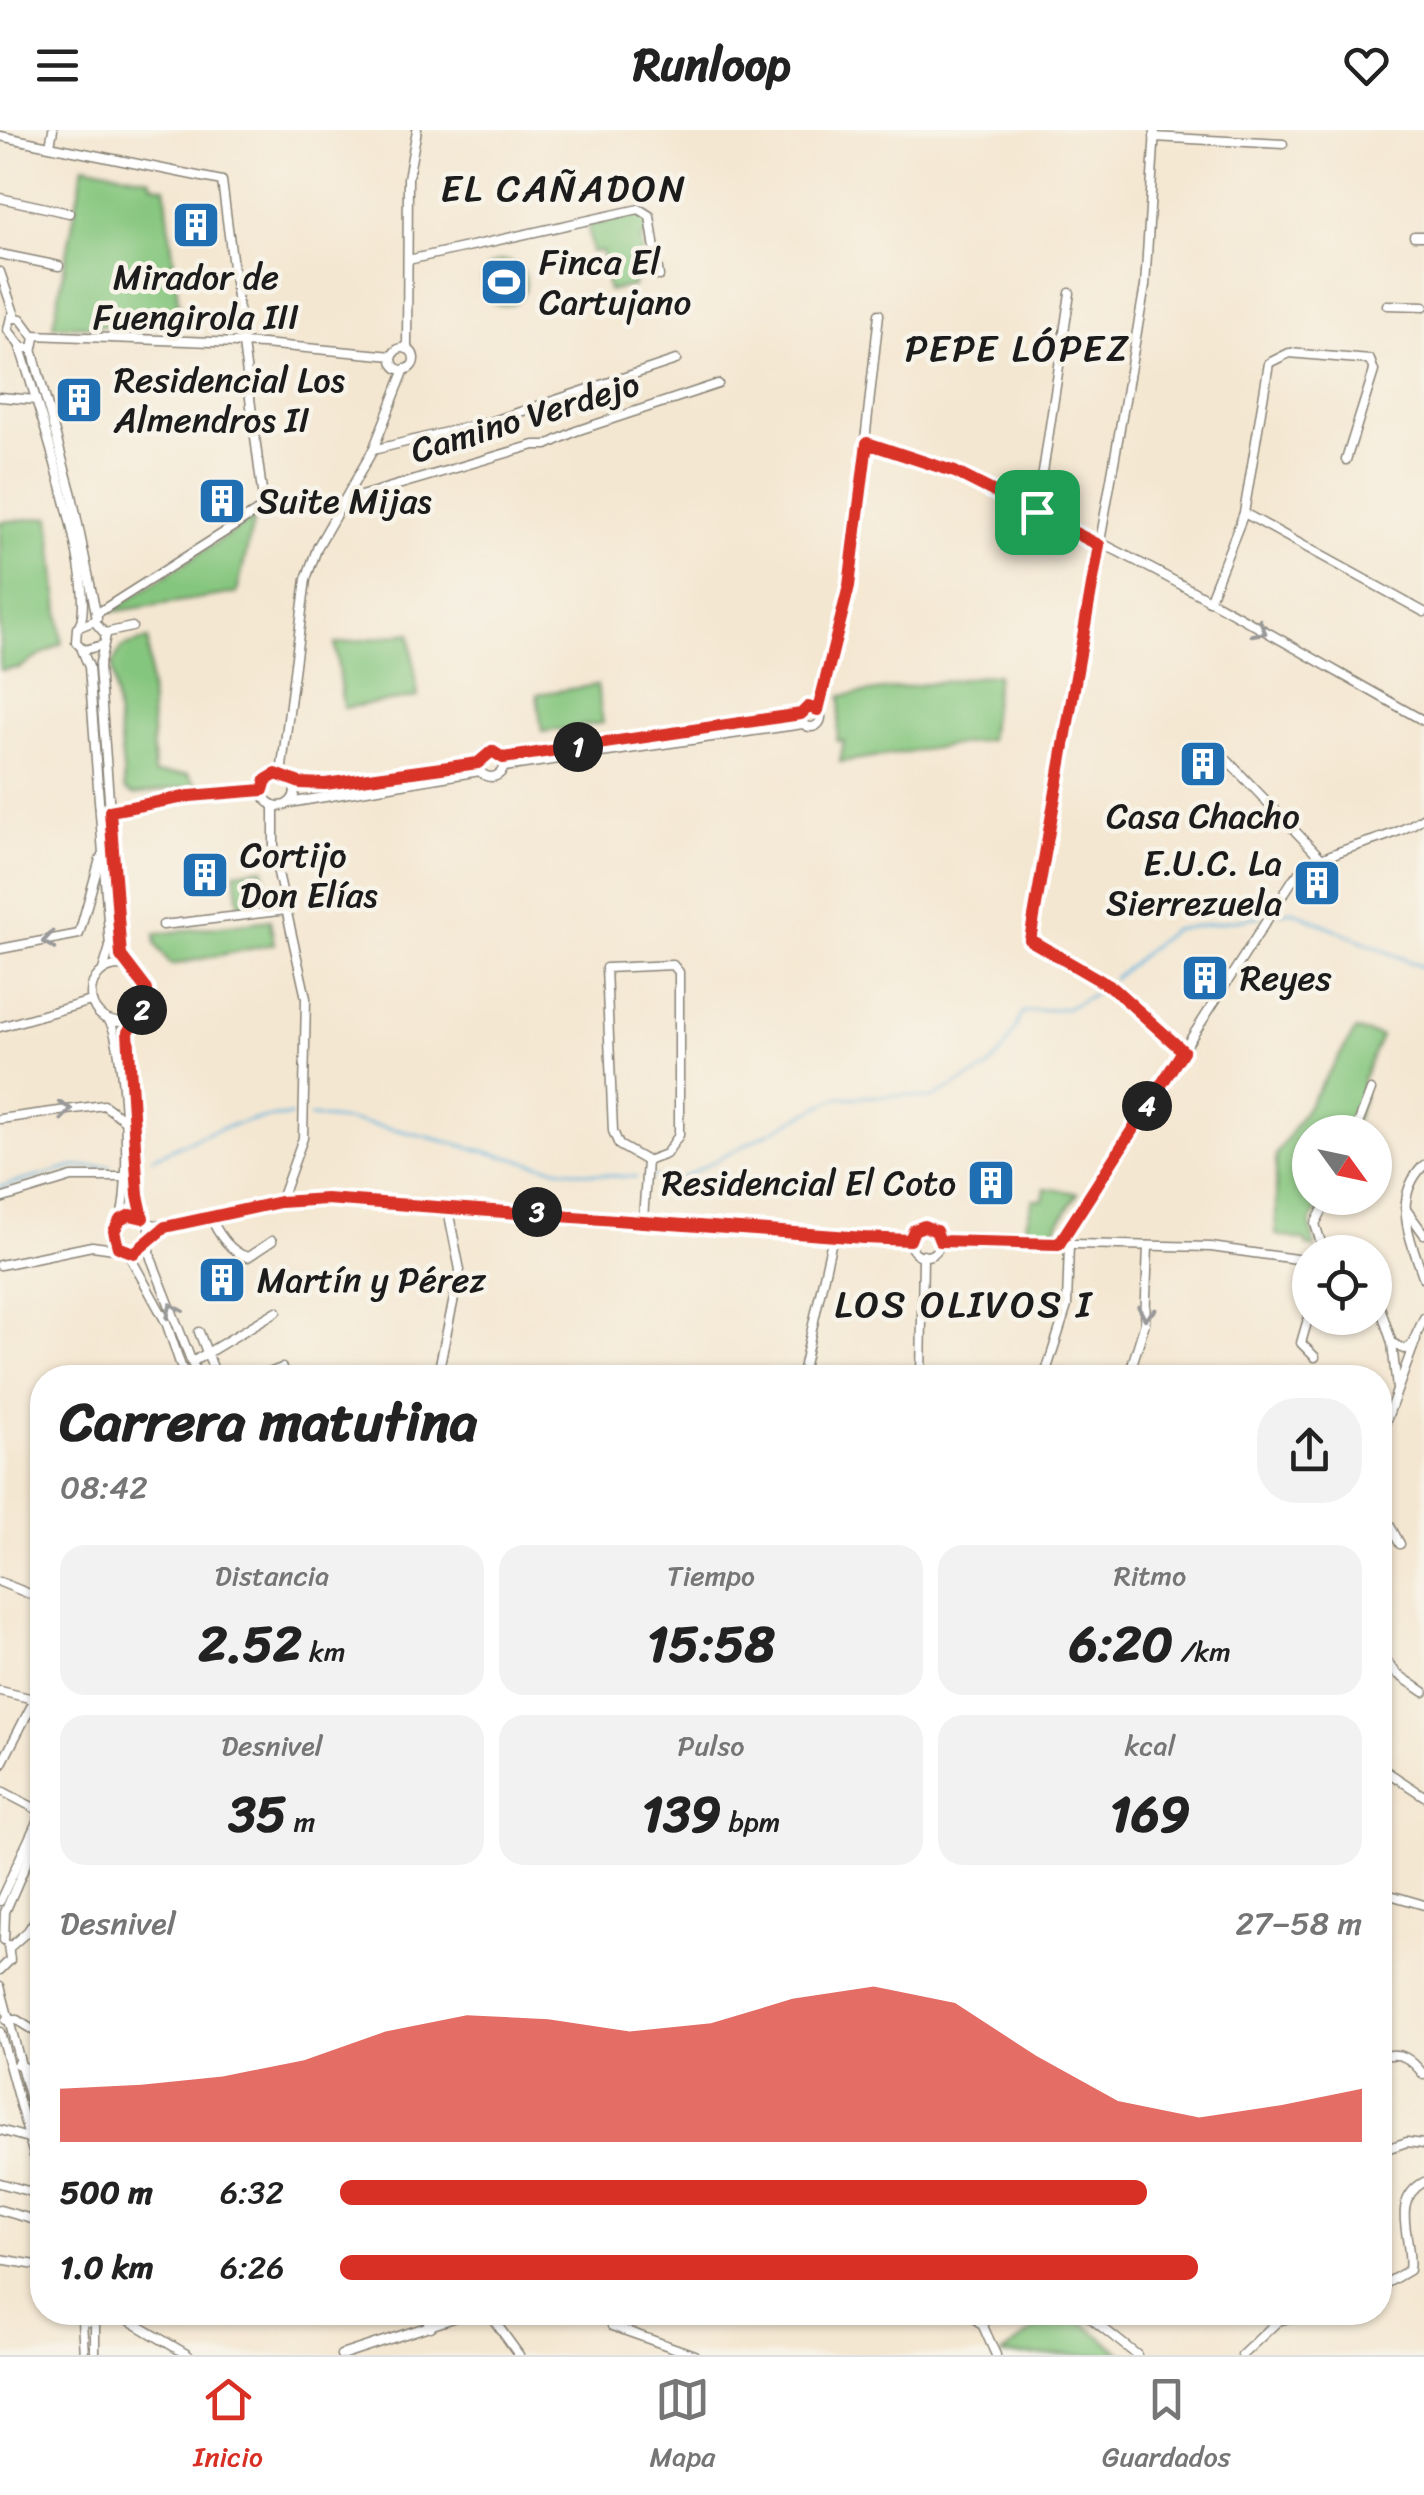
<!DOCTYPE html>
<html lang="es">
<meta charset="utf-8">
<style>
:root{--surface:#fff;--page:#f2f2f2;--text:#222;--muted:#767676;--line:#e0e0e0;--accent:#d93025}
body{margin:0;font-family:Sriracha,sans-serif;background:var(--page);color:var(--text);height:100vh;display:flex;flex-direction:column;font-size:38px;white-space:nowrap}
*{box-sizing:border-box;margin:0}
p{font-size:32px;color:var(--muted)}
.icon{flex:none;width:55px;height:55px;fill:none;stroke:currentColor;stroke-width:2;stroke-linecap:round;stroke-linejoin:round}
.map{position:relative;flex:1;overflow:hidden}
.panel{position:absolute;left:30px;top:1235px;width:1362px;height:960px;display:flex;flex-direction:column;background:var(--surface);border-radius:40px;box-shadow:0 2px 8px #0004}
.panel>*{flex:none}
.needle{width:65px;rotate:123deg}
.controls{position:absolute;left:1292px;top:985px;display:grid;gap:20px}
.controls a{display:grid;place-items:center;width:100px;height:100px;border-radius:50%;background:var(--surface);box-shadow:0 2px 8px #0004;font-size:50px}
.pin{position:absolute;display:grid;place-items:center;width:85px;height:85px;color:#fff;margin:-42px;border-radius:20px;box-shadow:0 5px 15px #0006}
.km{position:absolute;width:50px;height:50px;margin:-25px;border-radius:50%;background:#222;color:#fff;font-size:28px;line-height:50px;text-align:center}
.round{display:grid;place-items:center;flex:none;width:105px;height:105px;border-radius:40px;background:var(--page)}
.overview{display:flex;align-items:center;justify-content:space-between;height:170px;padding:0 30px}
h1{font-size:55px;font-weight:700;line-height:75px}
.metrics{display:grid;grid-template-columns:repeat(3,1fr);gap:15px;height:170px;padding:10px 30px}
.metrics div{display:grid;align-content:center;border-radius:25px;background:var(--page);text-align:center}
.metrics b{font-size:50px;font-weight:700}
.metrics small{font-size:28px;font-weight:400}
.metrics p{font-size:28px}
.chart{height:280px;padding:20px 30px}
.chart p{display:flex;justify-content:space-between}
.chart svg{width:100%;height:180px;margin-top:10px;fill:var(--accent);opacity:.7}
ul{padding:0 30px;list-style:none;font-size:32px}
li{display:grid;grid-template-columns:160px 120px 1fr;align-items:center;height:75px}
li i{height:25px;border-radius:12px;background:var(--accent)}
header{display:flex;justify-content:space-between;align-items:center;height:130px;padding:0 30px;background:var(--surface);font-size:45px;font-weight:700}
.menu{display:flex;justify-content:space-around;align-items:center;height:140px;border-top:2px solid var(--line);background:var(--surface);font-size:28px;color:var(--muted)}
.menu a{display:grid;justify-items:center;gap:5px}
.menu .on{color:var(--accent)}
.map>svg:first-child{display:block}
.green{fill:#85c67e;stroke:#50714d;stroke-width:2.5}
.lines{fill:none;stroke-linecap:round;stroke-linejoin:round}
.stream{stroke:#63b2dd;stroke-width:2.5}
.street-casing{stroke:#888276;stroke-width:11}
.street{stroke:#fff;stroke-width:8}
.oneway{stroke:#999}
.route-casing{stroke:#fff;stroke-width:20}
.route{stroke:#d93025;stroke-width:12}
.labels{text-anchor:middle;dominant-baseline:central;stroke-width:9;stroke-linejoin:round;paint-order:stroke}
.poi-label{font-size:35px;fill:#1c1c1c;stroke:#f7f3e8;text-anchor:start}
.street-label{font-size:35px;fill:#1c1c1c;stroke:#f7f3e8}
.neighbourhood-label{font-size:38px;letter-spacing:2.5px;fill:#1c1c1c;stroke:#f7f3e8}
</style>
<header><svg class="icon" aria-label="menu" viewBox="0 0 24 24"><path d="M4 6h16M4 12h16M4 18h16"/></svg>Runloop<svg class="icon" aria-label="heart" viewBox="0 0 24 24"><path d="M12 20l-8-8c-3-5 5-10 8-4 3-6 11-1 8 4z"/></svg></header>
<div class="map">
<svg width="1424" height="2225" viewBox="0 0 1424 2225">
<rect width="100%" height="100%" fill="#f7f3e8"/>
<filter id="ink" filterUnits="userSpaceOnUse"><feTurbulence type="fractalNoise" baseFrequency=".01" numOctaves="2"/><feDisplacementMap in="SourceGraphic" scale="20" xChannelSelector="R" yChannelSelector="G"/><feConvolveMatrix kernelMatrix="1 2 1 2 8 2 1 2 1" color-interpolation-filters="sRGB"/></filter>
<filter id="wash" filterUnits="userSpaceOnUse"><feTurbulence type="fractalNoise" baseFrequency=".0048" numOctaves="4" result="noise"/><feDisplacementMap in="SourceGraphic" scale="40" xChannelSelector="R" yChannelSelector="G"/><feGaussianBlur stdDeviation="2.25" result="paint"/><feColorMatrix in="noise" values="0 0 0 0 0 0 0 0 0 0 0 0 0 0 0 0 0 1.4 0 .05"/><feComposite in="paint" operator="in"/></filter>
<g filter="url(#wash)">
<rect width="100%" height="100%" fill="#f4e7d1"/>
<g class="green">
<polygon points="84,35 151,49 151,54 165,57 181,195 53,196"/>
<polygon points="639,84 646,88 649,106 641,108 645,143 632,145 634,156 608,161 602,122 592,123 588,96"/>
<circle cx="504" cy="153" r="22"/>
<polygon points="50,387 62,513 19,538 0,540 0,392"/>
<polygon points="254,388 237,463 110,482"/>
<polygon points="410,503 418,567 343,578 335,514"/>
<polygon points="148,509 154,644 188,644 197,655 133,665 125,659 112,535 122,517"/>
<polygon points="997,544 989,610 840,632 844,611 837,611 841,566"/>
<polygon points="597,555 603,593 542,602 537,564"/>
<polygon points="264,738 268,773 239,776 235,742"/>
<polygon points="270,790 274,814 171,835 156,815 155,804"/>
<polygon points="1356,900 1381,906 1362,950 1364,967 1351,1002 1310,1002 1310,1068 1323,1068 1310,1093 1315,1118 1306,1116 1306,1111 1276,1105 1276,1025"/>
<polygon points="1045,1058 1078,1063 1054,1100 1024,1101 1033,1069 1043,1070"/>
<polygon points="1073,2185 1124,2225 1002,2225 1034,2200"/>
</g>
<g class="lines">
<g class="stream">
<polyline points="1280,783 1293,781 1424,838"/>
<polyline points="1113,849 1172,800 1261,786"/>
<path d="M310,987C421,993 525,1045 636,1047"/>
<path d="M151,1029C197,1006 239,987 291,986"/>
<polyline points="653,1047 678,1050 836,968 907,965 930,969 987,939 1004,920 1023,882 1067,878 1098,862"/>
<polyline points="0,1057 74,1037 111,1036"/>
</g>
</g>
</g>
<g filter="url(#ink)">
<g class="lines">
<g class="street-casing">
<g id="street">
<polyline points="1155,0 1145,156 1030,810 1113,858 1183,921"/>
<polyline points="0,6 222,51 264,377 96,484"/>
<polyline points="1154,7 1283,14"/>
<polyline points="50,15 53,0"/>
<polyline points="0,68 69,83"/>
<polyline points="1414,106 1424,106"/>
<polyline points="0,124 59,136"/>
<polyline points="408,130 639,79 650,86 659,146"/>
<polyline points="0,142 15,186"/>
<polyline points="1387,175 1424,176"/>
<polygon points="11,187 21,189 35,208 33,218 22,218 8,200"/>
<polyline points="33,205 263,214 393,226"/>
<path d="M20,217C35,268 97,452 80,494"/>
<circle cx="403" cy="229" r="11"/>
<polyline points="32,219 72,365 97,488"/>
<polyline points="407,219 408,48 417,0"/>
<polyline points="0,267 36,270"/>
<path d="M867,313C1063,379 1244,490 1424,591"/>
<polyline points="373,320 496,290 676,230"/>
<polyline points="347,370 534,315 547,315 576,301 718,254"/>
<polyline points="1037,382 1070,163"/>
<polyline points="1244,383 1424,482"/>
<polyline points="1209,471 1244,383 1269,233 1289,223 1370,230 1374,241 1346,330"/>
<polyline points="105,503 132,497"/>
<polyline points="103,515 84,520 76,512 77,498 94,491 106,505 99,537 121,826 130,837"/>
<polyline points="82,520 89,537 110,817 103,840"/>
<circle cx="811" cy="587" r="10"/>
<polyline points="818,579 849,456 879,184"/>
<circle cx="491" cy="634" r="13"/>
<polyline points="503,629 801,584"/>
<polyline points="1226,629 1321,728"/>
<polyline points="504,637 803,594"/>
<polyline points="281,644 306,449 318,416 373,320 405,239"/>
<circle cx="279" cy="660" r="16"/>
<polyline points="292,651 325,654 478,633"/>
<polyline points="289,673 480,641"/>
<polyline points="274,675 274,725 306,868 303,1008 280,1072"/>
<polyline points="110,681 190,666 263,660"/>
<polyline points="163,795 287,780"/>
<polyline points="0,819 79,804 100,729"/>
<polygon points="673,835 679,842 679,1005 666,1024 647,1031 619,1015 613,1001 606,838"/>
<circle cx="119" cy="864" r="28"/>
<polyline points="137,886 128,909 137,1065 143,1089"/>
<path d="M108,890C125,905 133,1069 119,1090"/>
<polyline points="0,897 91,871"/>
<polyline points="0,989 104,975 123,989"/>
<polyline points="1355,1002 1371,960"/>
<path d="M1424,1035C1390,1069 1411,1110 1424,1149"/>
<polyline points="0,1069 72,1047 126,1047"/>
<polyline points="1405,1078 1424,1104"/>
<circle cx="132" cy="1104" r="19"/>
<path d="M211,1087C217,1103 231,1123 248,1127L272,1111"/>
<polyline points="643,1090 647,1031"/>
<polyline points="148,1093 165,1097 280,1072 326,1069 910,1110"/>
<circle cx="925" cy="1111" r="15"/>
<polyline points="940,1111 1211,1117 1310,1131"/>
<polyline points="149,1112 151,1128 198,1248"/>
<path d="M1059,1114L1294,748C1329,714 1384,716 1424,687"/>
<polyline points="1324,1122 1315,1094 1329,1068"/>
<polyline points="128,1123 166,1192 185,1248"/>
<polyline points="0,1135 92,1116 122,1120"/>
<polyline points="1375,1162 1392,1213 1397,1259"/>
<polyline points="1310,1182 1301,1213 1315,1227"/>
<polyline points="199,1202 217,1248"/>
<polyline points="1392,1213 1404,1219 1411,1216 1424,1188"/>
<polyline points="194,1231 277,1181"/>
<polyline points="256,1248 282,1238"/>
<polyline points="437,1248 460,1140 447,1075"/>
<polyline points="801,1248 833,1106"/>
<polyline points="921,1248 923,1125"/>
<polyline points="1044,1248 1067,1176 1069,1114"/>
<polyline points="1128,1248 1145,1193 1148,1116"/>
<polyline points="1380,1307 1416,1209"/>
<polyline points="1380,1378 1400,1414"/>
<polyline points="0,1452 42,1469"/>
<polyline points="1380,1522 1396,1543 1424,1562"/>
<polyline points="0,1561 42,1571"/>
<polyline points="0,1637 35,1569"/>
<polyline points="1380,1637 1424,1666"/>
<polyline points="0,1660 42,1682"/>
<polyline points="1380,1762 1424,1775"/>
<polyline points="0,1771 42,1681"/>
<polyline points="4,1810 5,1782 42,1697"/>
<polyline points="10,1817 28,1801 42,1779"/>
<polyline points="0,1840 10,1830 8,1815"/>
<polyline points="0,1856 42,2015"/>
<polyline points="6,1890 17,1890 42,1906"/>
<polyline points="0,1902 42,2055"/>
<path d="M1380,1927C1401,1920 1411,1929 1424,1945"/>
<polyline points="17,1934 42,1945"/>
<polyline points="0,2000 28,2008"/>
<polyline points="1380,2021 1407,2012 1424,2014"/>
<polyline points="0,2053 42,2065"/>
<polyline points="0,2080 42,2092"/>
<polyline points="0,2129 42,2136"/>
<path d="M1380,2157L1409,2140C1414,2111 1388,2072 1424,2052"/>
<polyline points="77,2182 89,2192 99,2182"/>
<polyline points="115,2182 188,2225"/>
<polyline points="423,2182 431,2197"/>
<polyline points="488,2182 519,2225"/>
<polyline points="969,2182 983,2196 996,2225"/>
<polyline points="1083,2182 1137,2225"/>
<polyline points="82,2190 84,2225"/>
<polyline points="612,2196 694,2225"/>
<polyline points="95,2225 95,2189"/>
<polyline points="341,2225 472,2182"/>
<polyline points="1242,2225 1278,2191 1311,2182"/>
</g>
</g>
<use href="#street" class="street"/>
</g>
<defs><path id="oneway-chevron" d="M-2-3.5L2.5 0L-2 3.5" fill="none" stroke-width="1.6" stroke-linecap="round" stroke-linejoin="round" transform="scale(2.5)"/></defs>
<g class="oneway">
<use href="#oneway-chevron" transform="translate(1260 500) rotate(29)"/>
<use href="#oneway-chevron" transform="translate(49 811) rotate(171)"/>
<use href="#oneway-chevron" transform="translate(65 980) rotate(-8)"/>
<use href="#oneway-chevron" transform="translate(173 1180) rotate(-114)"/>
<use href="#oneway-chevron" transform="translate(1146 1183) rotate(100)"/>
</g>
</g>
<g class="lines" filter="url(#ink)">
<g class="route-casing">
<polygon id="route" points="867,313 955,342 1099,415 1030,810 1113,858 1183,921 1059,1114 940,1111 936,1101 924,1096 914,1100 910,1110 864,1108 326,1069 280,1072 165,1097 134,1123 118,1117 114,1101 120,1090 130,1085 143,1088 138,1065 128,902 143,879 147,860 121,826 110,681 190,666 263,660 266,650 276,644 300,653 325,654 478,633 492,621 503,628 801,584 808,577 818,580 849,456"/>
</g>
<use href="#route" class="route"/>
</g>
<defs>
<g id="building-square" transform="scale(2.5)"><rect x="-9" y="-9" width="18" height="18" rx="4" fill="#1f6fb2" stroke="#f7f3e8"/><path d="M-4-6H4V6H1V3H-1V6H-4ZM-2.5-4.3h1.7v1.8h-1.7ZM.8-4.3h1.7v1.8H.8ZM-2.5-1h1.7V.8h-1.7ZM.8-1h1.7V.8H.8Z" fill="#fff"/></g>
<g id="stadium-square" transform="scale(2.5)"><rect x="-9" y="-9" width="18" height="18" rx="4" fill="#1f6fb2" stroke="#f7f3e8"/><path d="M0-5a6.5 5 0 1 0 0 10a6.5 5 0 1 0 0-10ZM-3.5-1.8h7v3.6h-7Z" fill="#fff"/></g>
</defs>
<g fill-rule="evenodd">
<use href="#building-square" x="196" y="95"/>
<use href="#stadium-square" x="504" y="152"/>
<use href="#building-square" x="79" y="270"/>
<use href="#building-square" x="222" y="371"/>
<use href="#building-square" x="1203" y="634"/>
<use href="#building-square" x="205" y="745"/>
<use href="#building-square" x="1317" y="753"/>
<use href="#building-square" x="1205" y="848"/>
<use href="#building-square" x="991" y="1053"/>
<use href="#building-square" x="222" y="1150"/>
</g>
<g class="labels">
<g class="poi-label">
<text x="539" y="132">Finca El<tspan x="539" dy="40">Cartujano</tspan></text>
<text x="196" y="147" text-anchor="middle">Mirador de<tspan x="196" dy="40">Fuengirola III</tspan></text>
<text x="114" y="250">Residencial Los<tspan x="114" dy="40">Almendros II</tspan></text>
<text x="257" y="371">Suite Mijas</text>
<text x="1203" y="686" text-anchor="middle">Casa Chacho</text>
<text x="240" y="725">Cortijo<tspan x="240" dy="40">Don Elías</tspan></text>
<text x="1282" y="733" text-anchor="end">E.U.C. La<tspan x="1282" dy="40">Sierrezuela</tspan></text>
<text x="1240" y="848">Reyes</text>
<text x="956" y="1053" text-anchor="end">Residencial El Coto</text>
<text x="257" y="1150">Martín y Pérez</text>
</g>
<g class="street-label">
<text transform="translate(525 287) rotate(-17)">Camino Verdejo</text>
</g>
<g class="neighbourhood-label">
<text x="564" y="58">EL CAÑADON</text>
<text x="1018" y="218">PEPE LÓPEZ</text>
<text x="964" y="1174">LOS OLIVOS I</text>
</g>
</g>
</svg>
<div class="controls">
<a><svg class="needle" viewBox="-14 -14 28 28"><path d="M0-13l5 13h-10z" fill="#e53935"/><path d="M0 13l5-13h-10z" fill="#767676"/></svg></a>
<a><svg class="icon" aria-label="locate" viewBox="0 0 24 24"><circle cx="12" cy="12" r="6"/><path d="M12 2v4M12 18v4M2 12h4M18 12h4"/></svg></a>
</div>
<div class="pin" style="left:1037px;top:382px;background:#1e9e55"><svg class="icon" aria-label="arrive" viewBox="0 0 24 24"><path d="M6 21V4h12l-3 4 3 4H6"/></svg></div>
<b class="km" style="left:578px;top:617px">1</b>
<b class="km" style="left:142px;top:880px">2</b>
<b class="km" style="left:537px;top:1082px">3</b>
<b class="km" style="left:1147px;top:976px">4</b>
<section class="panel">
<div class="overview"><div><h1>Carrera matutina</h1><p>08:42</p></div><a class="round"><svg class="icon" aria-label="share" viewBox="0 0 24 24"><path d="M12 15V3M7 8l5-5 5 5M5 13v7h14v-7"/></svg></a></div>
<div class="metrics">
<div><p>Distancia</p><b>2.52<small> km</small></b></div>
<div><p>Tiempo</p><b>15:58</b></div>
<div><p>Ritmo</p><b>6:20<small> /km</small></b></div>
</div>
<div class="metrics">
<div><p>Desnivel</p><b>35<small> m</small></b></div>
<div><p>Pulso</p><b>139<small> bpm</small></b></div>
<div><p>kcal</p><b>169</b></div>
</div>
<div class="chart"><p><span>Desnivel</span>27–58 m</p>
<svg viewBox="0 0 160 44" preserveAspectRatio="none"><path d="M0 44V31L10 30L20 28L30 24L40 17L50 13L60 14L70 17L80 15L90 9L100 6L110 10L120 23L130 34L140 38L150 35L160 31V44z"/></svg>
</div>
<ul>
<li><b>500 m</b>6:32<i style="width:79%"></i></li>
<li><b>1.0 km</b>6:26<i style="width:84%"></i></li>
</ul>
</section>
</div>
<nav class="menu">
<a class="on"><svg class="icon" aria-label="home" viewBox="0 0 24 24"><path d="M3 11l9-7 9 7M6 9v11h12V9"/></svg>Inicio</a>
<a><svg class="icon" aria-label="map" viewBox="0 0 24 24"><path d="M3 6l6-2 6 2 6-2v14l-6 2-6-2-6 2zM9 4v14M15 6v14"/></svg>Mapa</a>
<a><svg class="icon" aria-label="saved" viewBox="0 0 24 24"><path d="M7 4h10v16l-5-4-5 4z"/></svg>Guardados</a>
</nav>
